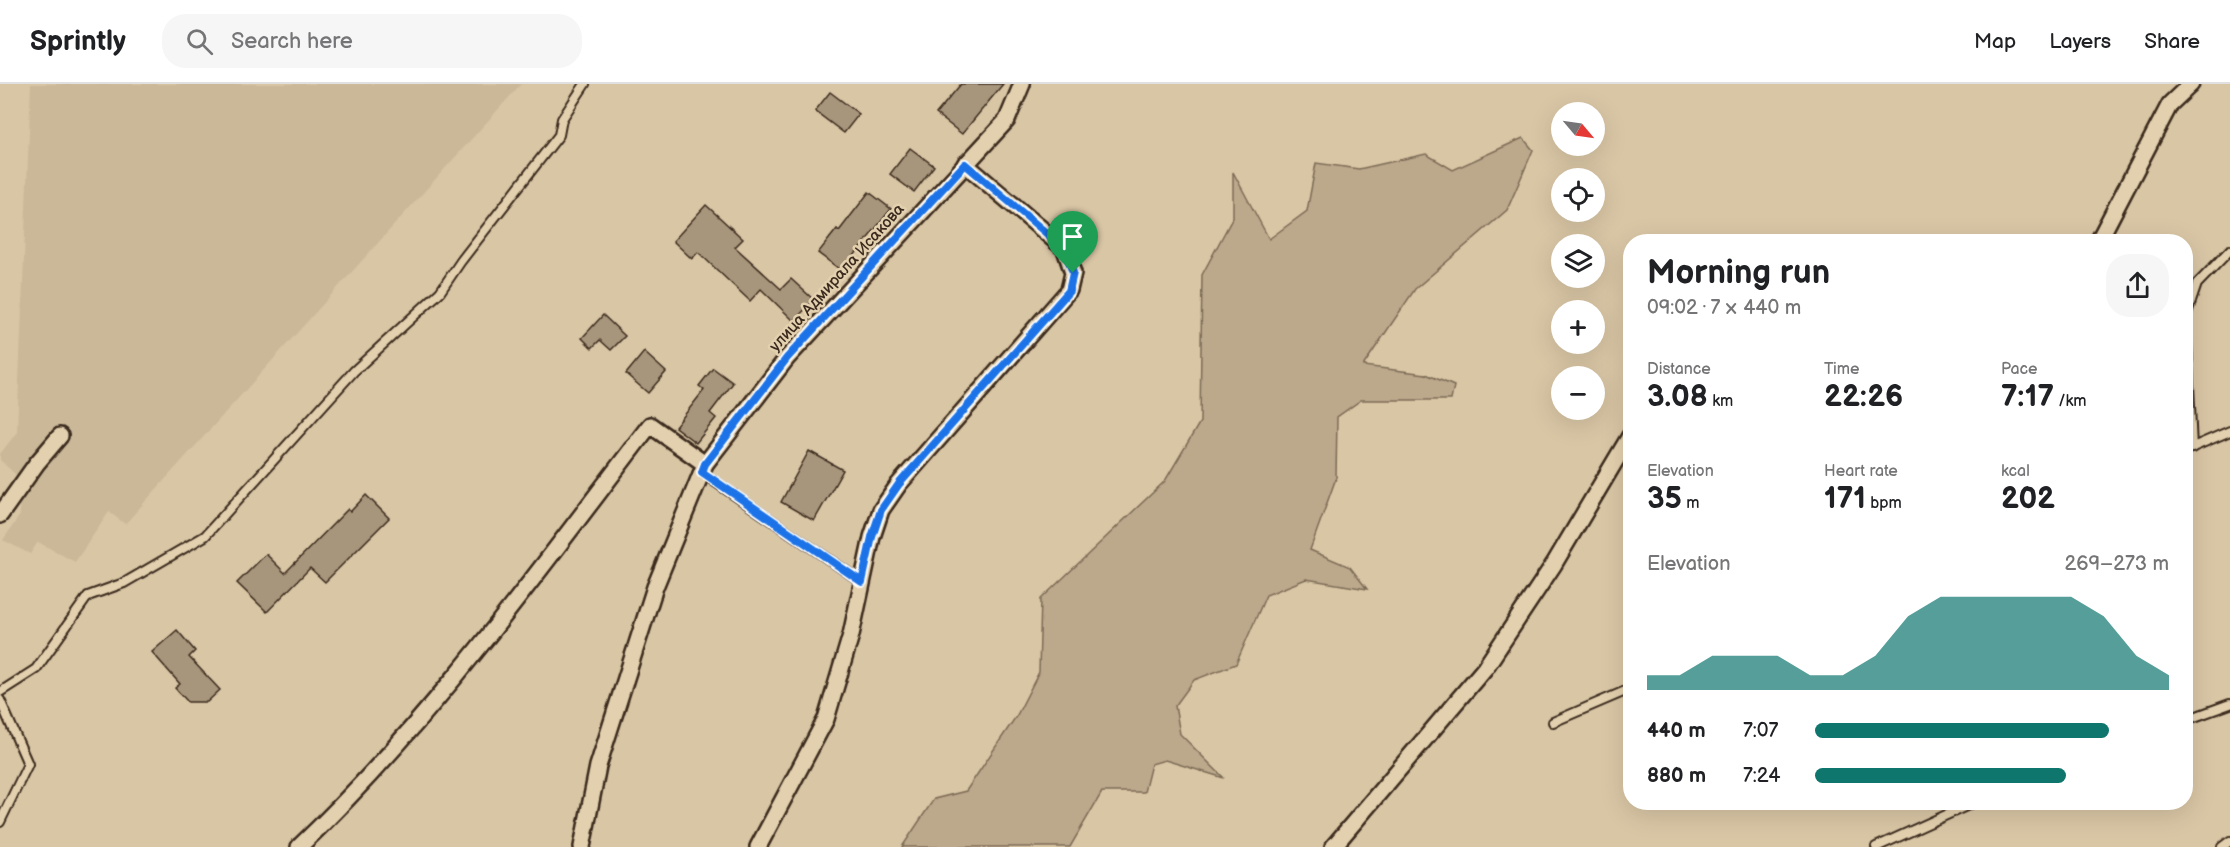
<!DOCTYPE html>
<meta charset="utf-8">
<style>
:root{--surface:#fff;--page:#f6f6f6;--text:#202124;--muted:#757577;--line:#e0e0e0;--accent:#0f766e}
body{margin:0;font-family:"Balsamiq Sans",sans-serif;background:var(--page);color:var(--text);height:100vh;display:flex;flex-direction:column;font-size:22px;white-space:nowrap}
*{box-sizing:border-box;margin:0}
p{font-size:20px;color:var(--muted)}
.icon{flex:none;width:33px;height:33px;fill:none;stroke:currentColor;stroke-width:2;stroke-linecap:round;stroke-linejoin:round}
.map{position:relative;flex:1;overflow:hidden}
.details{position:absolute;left:1623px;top:150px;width:570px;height:576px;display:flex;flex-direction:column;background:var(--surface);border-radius:24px;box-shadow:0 6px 24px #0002}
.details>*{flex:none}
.needle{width:39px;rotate:119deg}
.fabs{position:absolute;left:1551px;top:18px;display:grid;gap:12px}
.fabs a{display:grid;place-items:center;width:54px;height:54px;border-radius:50%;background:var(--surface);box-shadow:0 6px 24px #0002;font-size:30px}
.pin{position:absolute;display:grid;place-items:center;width:51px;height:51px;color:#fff;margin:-62px -26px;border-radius:50% 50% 50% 0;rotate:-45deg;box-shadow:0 0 6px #0007}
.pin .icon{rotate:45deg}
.round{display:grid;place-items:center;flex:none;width:63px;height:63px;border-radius:24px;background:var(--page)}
.head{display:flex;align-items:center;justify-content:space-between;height:102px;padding:0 24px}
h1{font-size:33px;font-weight:800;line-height:45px}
.metrics{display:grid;grid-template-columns:repeat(3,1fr);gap:9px;height:102px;padding:6px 24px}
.metrics div{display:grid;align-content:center}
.metrics b{font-size:30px;font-weight:800}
.metrics small{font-size:16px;font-weight:400}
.metrics p{font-size:16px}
.chart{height:168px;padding:12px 24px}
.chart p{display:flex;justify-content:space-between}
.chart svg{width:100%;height:108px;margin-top:6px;fill:var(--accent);opacity:.7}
ul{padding:0 24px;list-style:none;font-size:20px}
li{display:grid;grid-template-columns:96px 72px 1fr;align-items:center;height:45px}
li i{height:15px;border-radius:8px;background:var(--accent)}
header{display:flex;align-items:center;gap:36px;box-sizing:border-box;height:84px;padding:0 30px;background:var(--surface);border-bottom:2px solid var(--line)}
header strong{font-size:28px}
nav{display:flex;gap:33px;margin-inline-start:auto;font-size:21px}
.search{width:420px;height:54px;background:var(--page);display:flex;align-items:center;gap:15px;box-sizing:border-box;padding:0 21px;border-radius:24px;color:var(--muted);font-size:22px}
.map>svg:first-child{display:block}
.built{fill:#cab898}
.green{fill:#bca98c;stroke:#7c6a55;stroke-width:1.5}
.building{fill:#a8967b;stroke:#3b2a1e;stroke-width:1.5}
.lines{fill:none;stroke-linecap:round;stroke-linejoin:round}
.lane-casing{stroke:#3b2a1e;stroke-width:12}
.street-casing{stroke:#3b2a1e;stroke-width:20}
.lane{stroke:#e3d0ae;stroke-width:8}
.street{stroke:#e3d0ae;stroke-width:15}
.route-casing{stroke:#fff;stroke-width:12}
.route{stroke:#1a73e8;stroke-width:8}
.labels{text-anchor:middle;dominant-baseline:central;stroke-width:5;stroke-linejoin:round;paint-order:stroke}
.street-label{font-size:16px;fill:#3b2a1e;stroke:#e3d0ae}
</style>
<header>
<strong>Sprintly</strong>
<div class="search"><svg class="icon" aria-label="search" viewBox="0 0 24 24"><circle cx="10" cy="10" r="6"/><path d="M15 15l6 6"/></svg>Search here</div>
<nav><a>Map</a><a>Layers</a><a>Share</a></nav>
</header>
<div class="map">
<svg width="2230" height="763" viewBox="0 0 2230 763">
<rect width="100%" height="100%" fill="#d9c6a5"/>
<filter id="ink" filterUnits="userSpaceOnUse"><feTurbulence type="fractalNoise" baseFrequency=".0167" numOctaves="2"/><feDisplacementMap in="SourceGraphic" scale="12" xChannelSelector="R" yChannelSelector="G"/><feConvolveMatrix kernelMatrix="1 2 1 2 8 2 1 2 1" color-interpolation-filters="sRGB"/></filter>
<g filter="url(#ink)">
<polygon class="built" points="31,0 521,0 125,440 109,428 75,478 38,458 30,470 3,456 20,431 16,391 0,376 0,370 17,348"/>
<polygon class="green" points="1523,54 1533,66 1507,126 1415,205 1363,282 1426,290 1454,302 1451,316 1361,316 1337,333 1336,394 1310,466 1350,483 1367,505 1306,495 1266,511 1236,580 1194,596 1175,622 1180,650 1224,694 1165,676 1151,680 1144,708 1102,708 1070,763 902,763 934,715 966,707 1017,631 1039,588 1041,515 1165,397 1200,338 1202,191 1233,133 1233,88 1269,155 1307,127 1316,79 1359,85 1426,70 1453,86"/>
<g class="building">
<polygon points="961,0 1003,0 962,50 936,30"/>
<polygon points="830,8 859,30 844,49 815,27"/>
<polygon points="910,64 934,82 914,108 890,90"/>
<polygon points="869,108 891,125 842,187 818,169 837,145 839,147"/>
<polygon points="706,121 743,155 735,163 781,205 791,195 814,216 794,237 761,205 750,217 698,168 692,175 673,157"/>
<polygon points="603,231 625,252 611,266 600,256 592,264 582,254"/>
<polygon points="644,268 666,288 648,309 626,290"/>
<polygon points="713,284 733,299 710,329 716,334 696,359 675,343 704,306 699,302"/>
<polygon points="809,367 843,386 814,437 781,418"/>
<polygon points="366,411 389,434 325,498 310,484 267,528 237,499 266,470 285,489 348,425 350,428"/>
<polygon points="177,546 195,567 189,573 220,606 207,618 188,618 175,604 180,600 152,568"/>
</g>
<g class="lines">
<g class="lane-casing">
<g id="lane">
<polyline points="2186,232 2197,200 2230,166"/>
<polyline points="2186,237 2192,364"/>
<polyline points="2186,366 2230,347"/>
<polyline points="702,389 862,498"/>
<polyline points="0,608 36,585 88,512 124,499 205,452 354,287 440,208 461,177 559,51 562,35 585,0"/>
<polyline points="0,616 28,680 0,738"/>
<polyline points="2186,636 2230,620"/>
<polyline points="1553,638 1630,605"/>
<polyline points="1876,763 1975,718"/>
<polyline points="2222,763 2230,757"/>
</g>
</g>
<g class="street-casing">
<g id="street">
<polyline points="2098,158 2170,20 2191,0"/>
<polyline points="0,431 37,379 60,352"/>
<path d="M299,763C432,636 539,486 650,341L705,380"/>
<polyline points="582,763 598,682 655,503 705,380 787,274 1007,36 1022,0"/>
<polyline points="758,763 826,635 851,551 872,453 881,426 899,400 1069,206 1073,189 1065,165 965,80"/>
<polyline points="1333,763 1485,584 1554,480 1630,352"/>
</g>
</g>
<use href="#lane" class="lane"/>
<use href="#street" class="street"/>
</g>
</g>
<g class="lines" filter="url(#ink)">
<g class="route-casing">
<polygon id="route" points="965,80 1065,165 1073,189 1069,207 899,400 881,426 872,453 862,498 702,388 705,380 787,274"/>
</g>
<use href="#route" class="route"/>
</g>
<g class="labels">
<g class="street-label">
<text transform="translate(837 194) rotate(-48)">улица Адмирала Исакова</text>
</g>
</g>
</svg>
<div class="fabs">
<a><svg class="needle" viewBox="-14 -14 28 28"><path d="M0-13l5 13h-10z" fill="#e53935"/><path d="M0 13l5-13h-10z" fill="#757577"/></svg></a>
<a><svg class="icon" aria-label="locate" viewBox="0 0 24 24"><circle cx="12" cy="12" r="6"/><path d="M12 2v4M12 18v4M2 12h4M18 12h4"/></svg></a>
<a><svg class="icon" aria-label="layers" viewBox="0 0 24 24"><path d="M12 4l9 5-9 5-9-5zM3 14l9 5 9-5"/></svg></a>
<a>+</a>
<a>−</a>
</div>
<div class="pin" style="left:1073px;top:189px;background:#1e9e55"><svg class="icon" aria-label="arrive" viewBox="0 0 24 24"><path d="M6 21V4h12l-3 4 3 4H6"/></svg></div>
<section class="details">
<div class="head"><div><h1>Morning run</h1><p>09:02 · 7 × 440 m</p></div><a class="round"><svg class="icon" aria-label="share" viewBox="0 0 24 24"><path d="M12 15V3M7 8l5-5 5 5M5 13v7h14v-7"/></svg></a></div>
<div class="metrics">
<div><p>Distance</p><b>3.08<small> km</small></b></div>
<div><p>Time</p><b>22:26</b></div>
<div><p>Pace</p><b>7:17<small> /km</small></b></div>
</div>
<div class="metrics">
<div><p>Elevation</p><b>35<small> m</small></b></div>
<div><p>Heart rate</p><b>171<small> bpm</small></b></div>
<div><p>kcal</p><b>202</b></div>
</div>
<div class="chart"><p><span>Elevation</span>269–273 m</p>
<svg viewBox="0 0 160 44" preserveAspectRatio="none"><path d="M0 44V38L10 38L20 30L30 30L40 30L50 38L60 38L70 30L80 14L90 6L100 6L110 6L120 6L130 6L140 14L150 30L160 38V44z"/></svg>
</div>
<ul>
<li><b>440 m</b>7:07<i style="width:83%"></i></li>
<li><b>880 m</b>7:24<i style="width:71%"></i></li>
</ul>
</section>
</div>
